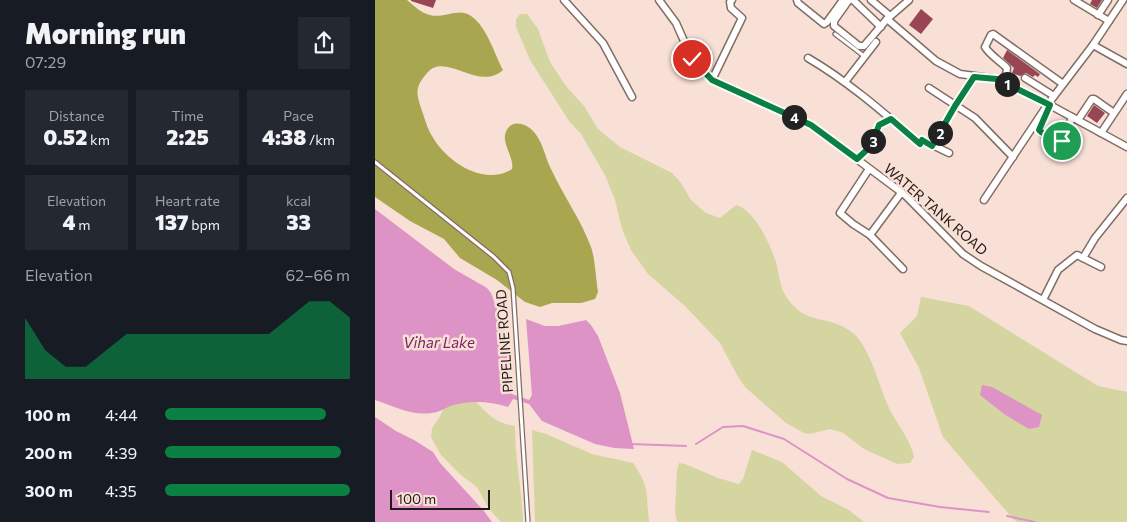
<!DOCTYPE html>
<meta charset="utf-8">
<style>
:root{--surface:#171b24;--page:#242831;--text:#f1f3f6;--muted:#9ea1a6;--accent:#0b8043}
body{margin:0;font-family:Commissioner,sans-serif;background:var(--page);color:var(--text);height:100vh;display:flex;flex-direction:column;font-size:19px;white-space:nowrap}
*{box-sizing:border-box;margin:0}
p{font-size:16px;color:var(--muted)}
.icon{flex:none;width:28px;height:28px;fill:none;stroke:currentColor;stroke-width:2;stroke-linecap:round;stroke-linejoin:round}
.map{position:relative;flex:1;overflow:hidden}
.details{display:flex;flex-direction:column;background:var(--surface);width:375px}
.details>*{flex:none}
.scale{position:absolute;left:15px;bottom:12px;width:100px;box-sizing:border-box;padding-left:5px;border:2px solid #241b18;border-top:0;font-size:14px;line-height:18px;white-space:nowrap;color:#241b18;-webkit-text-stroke:4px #f8e0d6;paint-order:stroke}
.pin{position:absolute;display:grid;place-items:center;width:42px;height:42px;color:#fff;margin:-21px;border:2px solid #fff;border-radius:50%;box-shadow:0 1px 5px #0007}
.km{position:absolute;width:25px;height:25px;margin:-12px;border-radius:50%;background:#222;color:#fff;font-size:14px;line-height:25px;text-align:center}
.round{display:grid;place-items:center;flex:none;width:52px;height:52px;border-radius:0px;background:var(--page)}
.head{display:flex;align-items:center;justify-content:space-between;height:85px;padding:0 25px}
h1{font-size:28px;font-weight:800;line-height:38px}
.metrics{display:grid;grid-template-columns:repeat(3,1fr);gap:8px;height:85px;padding:5px 25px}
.metrics div{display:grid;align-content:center;border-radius:0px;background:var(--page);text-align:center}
.metrics b{font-size:21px;font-weight:800}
.metrics small{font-size:14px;font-weight:400}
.metrics p{font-size:14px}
.chart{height:140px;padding:10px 25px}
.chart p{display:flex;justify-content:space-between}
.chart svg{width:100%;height:90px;margin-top:5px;fill:var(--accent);opacity:.7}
ul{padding:0 25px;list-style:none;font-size:16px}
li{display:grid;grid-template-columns:80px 60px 1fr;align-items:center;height:38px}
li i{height:12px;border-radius:6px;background:var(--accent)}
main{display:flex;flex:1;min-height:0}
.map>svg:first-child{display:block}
.green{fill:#d5d5a1}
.forest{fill:#a8a64e}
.water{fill:#de93c6}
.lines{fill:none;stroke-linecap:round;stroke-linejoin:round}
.stream{stroke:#de93c6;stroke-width:2}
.building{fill:#994654}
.service-casing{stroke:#826d64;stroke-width:5.5}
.minor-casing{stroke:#826d64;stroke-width:9}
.service{stroke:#fff;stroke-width:3}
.minor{stroke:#fff;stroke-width:6}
.route-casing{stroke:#fff;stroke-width:10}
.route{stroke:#0b8043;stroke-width:6}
.labels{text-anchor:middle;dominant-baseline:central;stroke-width:5;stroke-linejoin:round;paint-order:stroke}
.street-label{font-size:14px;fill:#241b18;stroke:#f8e0d6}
.water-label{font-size:15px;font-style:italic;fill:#7c2565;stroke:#f8e0d6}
</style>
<main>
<section class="details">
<div class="head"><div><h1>Morning run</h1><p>07:29</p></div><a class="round"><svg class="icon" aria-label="share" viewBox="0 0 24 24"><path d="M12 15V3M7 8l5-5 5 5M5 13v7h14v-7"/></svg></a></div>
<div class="metrics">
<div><p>Distance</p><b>0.52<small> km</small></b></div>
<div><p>Time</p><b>2:25</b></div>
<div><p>Pace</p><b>4:38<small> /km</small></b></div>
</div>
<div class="metrics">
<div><p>Elevation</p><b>4<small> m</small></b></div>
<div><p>Heart rate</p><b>137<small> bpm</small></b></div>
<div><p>kcal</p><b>33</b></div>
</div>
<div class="chart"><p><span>Elevation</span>62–66 m</p>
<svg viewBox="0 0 160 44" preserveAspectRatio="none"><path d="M0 44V14L10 30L20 38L30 38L40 30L50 22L60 22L70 22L80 22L90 22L100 22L110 22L120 22L130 14L140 6L150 6L160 14V44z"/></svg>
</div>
<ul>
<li><b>100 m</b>4:44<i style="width:87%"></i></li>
<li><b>200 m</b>4:39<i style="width:95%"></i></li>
<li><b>300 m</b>4:35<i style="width:100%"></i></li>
</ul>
</section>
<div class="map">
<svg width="752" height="522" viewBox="0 0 752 522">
<rect width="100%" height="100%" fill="#f8e0d6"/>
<g class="green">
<path d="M145,14H152L163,29L175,62L191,86L209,106L223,129L245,147L297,173L306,183L316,200L331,213L345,218L361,205C380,210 395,244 401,262C404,273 405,289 412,298C432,326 449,314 474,330C495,343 504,388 515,410C523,426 535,438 539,457L535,463L522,464L489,449L468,433L462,431L455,429L435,434L429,433L411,423L370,387L362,375L345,343L310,306L273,274L256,250L247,229L240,200L230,175L206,134L194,121L155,60L141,27V19Z"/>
<polygon points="546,297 594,306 723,386 752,392 752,522 642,522 637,518 568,437 544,368 525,333 542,316"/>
<path d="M94,395C111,410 115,422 140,426C140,459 147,490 148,522H126L114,509L102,487L87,476L66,455L56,437L57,428L64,418L72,401Z"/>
<path d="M157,430L171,434L217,454L258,463C275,487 271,494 274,522H160Z"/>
<polygon points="377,450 407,462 446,496 474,510 489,522 302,522 300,512 302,470 304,463 310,464 343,478 364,484 368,479"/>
</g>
<path class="forest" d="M0,0H32C39,6 46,13 55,15C70,19 83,7 96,16C112,27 119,53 128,70C104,92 71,52 53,72C49,76 44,83 43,88C41,95 45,104 47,111C50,119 52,128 57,136C71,161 108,187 137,169C140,155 121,139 135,126C141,121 150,124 156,129C168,140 169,155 176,169C188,195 206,220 216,247C220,258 221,280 223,292L220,299L206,303H177L165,307L150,302L122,280L85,258L69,239L35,221L0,197Z"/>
<g class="water">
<path d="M0,209L79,269L112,288L116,293L131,334L137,394L154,400L157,395L151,319L170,326H183L211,320L216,325L223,336L245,393L259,449L239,448L220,444L167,421L154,404L138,399L133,407C113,401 95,400 75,406C69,409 64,412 57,413C37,416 18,406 0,400Z"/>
<polygon points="607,385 617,387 667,415 664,427 654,429 629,414 605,395"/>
<polygon points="0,417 21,431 39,440 58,452 65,463 109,511 117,522 0,522"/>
</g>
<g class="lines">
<g class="stream">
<polyline points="256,444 311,446"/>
<polyline points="321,444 348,427 368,426 409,439 472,479 513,498 565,507 614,512"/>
<polyline points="632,516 660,522"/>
</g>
</g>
<g class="building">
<polygon points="36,0 61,0 58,8 36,1"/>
<polygon points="717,0 727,0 722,8 715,4"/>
<polygon points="546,9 558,19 546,34 534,25"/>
<polygon points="632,50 665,74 663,77 660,75 658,77 651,73 645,76 637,73 639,68 628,58"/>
<polygon points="719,105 730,113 722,123 712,116"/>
</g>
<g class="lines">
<g class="service-casing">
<g id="service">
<polyline points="460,34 489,56"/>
<polyline points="0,162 119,257 134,272 138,288 153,522"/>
</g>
</g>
<g class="minor-casing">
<g id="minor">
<polyline points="189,0 228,43 257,97"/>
<polyline points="284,0 301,23 317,59 337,80 436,125 530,195 588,254 606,266 720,329 746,340 752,341"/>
<polyline points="422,0 423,3 449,24 452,22 468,0"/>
<polyline points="474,0 459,21 459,26 484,46 489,46 512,19"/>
<polyline points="478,0 506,27"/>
<polyline points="496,0 515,16"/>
<polyline points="534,0 512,19 561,61 585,74 622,79 673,104 752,147"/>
<polyline points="699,0 734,21"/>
<polyline points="723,15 733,0"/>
<polyline points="718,45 752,64"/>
<path d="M433,58C474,82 509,113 545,144L547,140L574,153"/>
<polyline points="650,78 679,96"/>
<polyline points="337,80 367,18 356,8 355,2 357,0"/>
<polyline points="470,82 501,42"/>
<path d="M627,82L631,76L632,68C625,61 615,55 610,47L616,35L618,34L688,84"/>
<polyline points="554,88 600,118 638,157"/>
<polyline points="672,110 664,130 667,133 687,141 689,141 697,117"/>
<polyline points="703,120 717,99 719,99 739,113"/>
<polyline points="726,133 752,94"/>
<polyline points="557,146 580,106 599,77"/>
<path d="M482,159C493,148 500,140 504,125L516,119"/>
<polyline points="494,169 465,213 478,224 495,235 528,269"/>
<polyline points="609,200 673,104 718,45 748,0"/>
<polyline points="495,235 526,193"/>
<polyline points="708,258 720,238 752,198"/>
<polyline points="668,300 683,270 702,255 726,267"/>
</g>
</g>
<use href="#service" class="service"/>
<use href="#minor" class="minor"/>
</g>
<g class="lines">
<g class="route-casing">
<polyline id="route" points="317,59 337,80 436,125 482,159 496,146 504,125 516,119 545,144 547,140 557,146 580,106 599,77 622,79 675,105 664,130 666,132 687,141"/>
</g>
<use href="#route" class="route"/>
</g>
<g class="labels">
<g class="street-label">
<text transform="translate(561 209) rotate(41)">WATER TANK ROAD</text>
<text transform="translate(129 341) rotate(-94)">PIPELINE ROAD</text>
</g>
<g class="water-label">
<text x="64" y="342">Vihar Lake</text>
</g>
</g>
</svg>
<div class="scale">100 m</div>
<div class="pin" style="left:687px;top:141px;background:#1e9e55"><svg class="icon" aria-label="arrive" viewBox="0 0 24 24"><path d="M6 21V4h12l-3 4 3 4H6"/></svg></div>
<div class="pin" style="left:317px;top:59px;background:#d93025"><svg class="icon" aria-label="check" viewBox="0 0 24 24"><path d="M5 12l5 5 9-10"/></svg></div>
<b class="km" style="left:632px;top:84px">1</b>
<b class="km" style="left:565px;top:133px">2</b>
<b class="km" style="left:498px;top:141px">3</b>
<b class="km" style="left:419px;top:117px">4</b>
</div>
</main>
